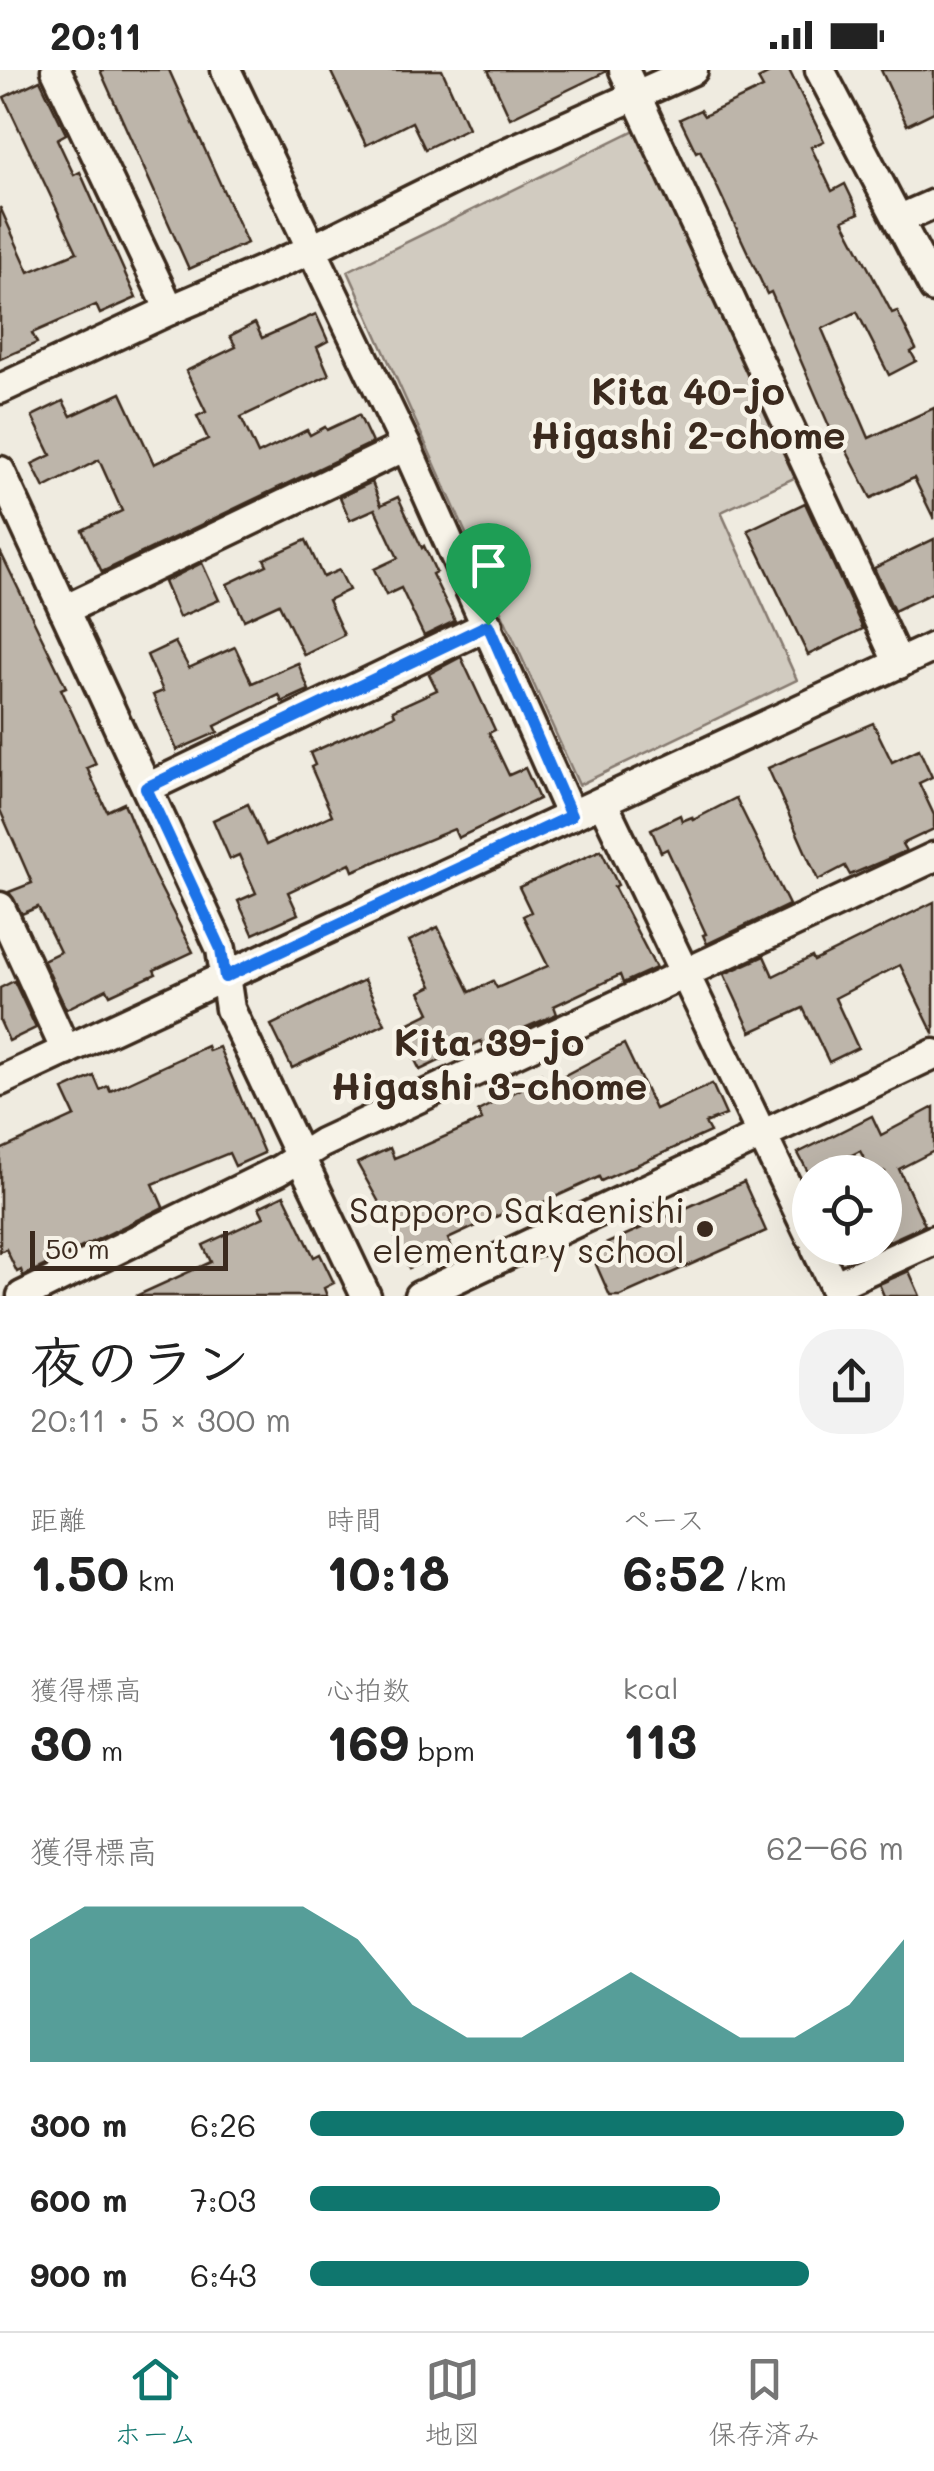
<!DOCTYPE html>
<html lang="ja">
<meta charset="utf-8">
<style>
:root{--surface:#fff;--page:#f2f2f2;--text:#222;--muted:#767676;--line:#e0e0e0;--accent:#0f766e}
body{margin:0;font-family:Mali,"Klee One",sans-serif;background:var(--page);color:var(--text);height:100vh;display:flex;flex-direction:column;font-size:38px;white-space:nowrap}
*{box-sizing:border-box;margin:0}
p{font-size:32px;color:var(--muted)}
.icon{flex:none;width:55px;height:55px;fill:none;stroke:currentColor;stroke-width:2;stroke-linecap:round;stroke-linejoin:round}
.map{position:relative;height:1226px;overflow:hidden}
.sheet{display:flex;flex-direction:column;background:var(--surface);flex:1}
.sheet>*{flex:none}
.controls{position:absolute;left:792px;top:1085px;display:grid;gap:20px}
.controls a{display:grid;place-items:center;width:110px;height:110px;border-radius:50%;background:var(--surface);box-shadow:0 10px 40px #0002;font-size:50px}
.scale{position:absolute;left:30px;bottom:25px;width:198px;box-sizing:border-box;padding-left:10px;border:5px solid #3b2a1e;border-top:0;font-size:28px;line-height:35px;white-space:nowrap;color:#3b2a1e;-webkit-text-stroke:8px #f7f3e8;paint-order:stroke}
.pin{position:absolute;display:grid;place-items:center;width:85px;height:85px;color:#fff;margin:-102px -42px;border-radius:50% 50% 50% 0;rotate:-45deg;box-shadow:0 0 10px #0007}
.pin .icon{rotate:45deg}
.round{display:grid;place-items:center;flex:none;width:105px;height:105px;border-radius:40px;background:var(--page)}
.summary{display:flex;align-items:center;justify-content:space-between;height:170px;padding:0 30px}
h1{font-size:55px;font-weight:700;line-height:75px}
.figures{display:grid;grid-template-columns:repeat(3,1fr);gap:15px;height:170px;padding:10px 30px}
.figures div{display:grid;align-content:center}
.figures b{font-size:50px;font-weight:700}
.figures small{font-size:28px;font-weight:400}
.figures p{font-size:28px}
.chart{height:280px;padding:20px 30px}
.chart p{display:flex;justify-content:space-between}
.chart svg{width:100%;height:180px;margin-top:10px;fill:var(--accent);opacity:.7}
ul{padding:0 30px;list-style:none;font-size:32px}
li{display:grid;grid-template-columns:160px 120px 1fr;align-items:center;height:75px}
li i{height:25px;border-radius:12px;background:var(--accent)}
.status{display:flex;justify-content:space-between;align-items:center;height:70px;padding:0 50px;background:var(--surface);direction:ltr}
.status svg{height:28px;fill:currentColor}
.tabs{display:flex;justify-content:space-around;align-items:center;height:140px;border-top:2px solid var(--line);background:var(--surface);font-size:28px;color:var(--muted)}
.tabs a{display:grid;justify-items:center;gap:5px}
.tabs .active{color:var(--accent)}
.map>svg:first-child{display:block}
.green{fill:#d1cbc0;stroke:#867a6f;stroke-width:2.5}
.building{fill:#bdb5aa;stroke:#3b2a1e;stroke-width:2.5}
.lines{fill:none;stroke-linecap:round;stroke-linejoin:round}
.minor-casing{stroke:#3b2a1e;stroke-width:35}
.minor{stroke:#f7f3e8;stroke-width:28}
.route-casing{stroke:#fff;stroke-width:20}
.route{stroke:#1a73e8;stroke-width:12}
.poi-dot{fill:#3b2a1e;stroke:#f7f3e8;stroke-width:4}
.labels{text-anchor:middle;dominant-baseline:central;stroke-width:9;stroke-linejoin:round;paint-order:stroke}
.poi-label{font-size:35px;fill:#3b2a1e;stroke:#f7f3e8;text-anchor:end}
.neighbourhood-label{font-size:38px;font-weight:bold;fill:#3b2a1e;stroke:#f7f3e8}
</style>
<div class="status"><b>20:11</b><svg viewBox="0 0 49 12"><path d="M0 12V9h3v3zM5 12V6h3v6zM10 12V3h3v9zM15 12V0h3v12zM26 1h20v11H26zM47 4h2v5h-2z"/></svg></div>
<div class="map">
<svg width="934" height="1226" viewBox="0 0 934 1226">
<rect width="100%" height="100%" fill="#efebe0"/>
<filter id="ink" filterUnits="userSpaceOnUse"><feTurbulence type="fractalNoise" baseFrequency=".01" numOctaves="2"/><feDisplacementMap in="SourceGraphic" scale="20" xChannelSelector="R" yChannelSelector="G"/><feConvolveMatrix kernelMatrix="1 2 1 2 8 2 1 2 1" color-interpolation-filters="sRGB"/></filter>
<g filter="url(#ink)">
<polygon class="green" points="637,59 807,402 721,442 797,610 579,715 348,201"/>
<g class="building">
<polygon points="100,0 169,0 247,173 189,199"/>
<polygon points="330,0 442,0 468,58 425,79 412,52 366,75"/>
<polygon points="488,0 607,0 607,1 510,48"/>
<polygon points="776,0 789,0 824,71 811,77 832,121 845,114 859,143 843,150 892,243 897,241 916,279 911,282 916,291 889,305 857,242 822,259 869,368 934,338 934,449 914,408 871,428 841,370 836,372 771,222 767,224 700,80 696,82 680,49 700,40 704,46 763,18 758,9"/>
<polygon points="881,0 934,0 934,42 907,55"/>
<polygon points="40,10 66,64 57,69 74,105 80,102 136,228 100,244 96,235 32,263 37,273 0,289 0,137 29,202 77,182 4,27"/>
<polygon points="316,244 328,271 317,277 329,305 241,347 258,384 307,360 310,365 325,357 327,360 359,345 372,373 102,502 82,460 122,441 99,390 44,418 32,394 51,385 32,346 63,331 71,346 121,323 154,394 208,369 197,346 206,342 186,301 236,277 230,266 255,253 262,268"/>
<polygon points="372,412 381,435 398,427 422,478 424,476 436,502 432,504 455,551 424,566 401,518 386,525 374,499 398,488 375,439 350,450 340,427"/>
<polygon points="805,433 863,559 808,585 748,460"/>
<polygon points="934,469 934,522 894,541 874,498"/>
<polygon points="306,470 323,507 339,500 349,520 328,530 344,565 304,585 279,534 244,550 227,514 267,495 264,489"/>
<polygon points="0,481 66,617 61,619 96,694 87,698 107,741 124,733 154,805 193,882 154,900 156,904 110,925 107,919 66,939 43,890 60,882 38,837 22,844 9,822 32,813 0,740"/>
<polygon points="202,493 219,530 179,547 164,512"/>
<polygon points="175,572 189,598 235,577 252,613 298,593 309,620 282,632 279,625 215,656 218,662 177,680 153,625 163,621 147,585"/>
<polygon points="461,587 495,660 489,663 509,705 525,698 539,729 458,768 454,759 353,801 350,793 288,822 298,844 253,864 238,831 256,823 239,785 230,789 213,750 248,734 266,775 332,745 311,697 315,695 310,683 395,645 393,640 437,620 429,604"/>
<polygon points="873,653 892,692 919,679 932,707 919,713 934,745 934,759 902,774 906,781 883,791 850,805 845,796 818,810 768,698"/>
<polygon points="736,728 789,835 707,874 703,865 706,864 667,779 661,782 651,759 680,745 682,751 692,747 693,750"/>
<polygon points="601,780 618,815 614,817 656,898 623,913 620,905 554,936 557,944 483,976 481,971 420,1000 399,958 430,943 420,922 432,916 409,871 438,857 470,922 493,911 497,918 548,896 523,846 531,842 519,817"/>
<polygon points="934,832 934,965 900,895 835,928 858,978 829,992 803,938 751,962 724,904 764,886 773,906 812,887 814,891"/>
<polygon points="364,910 385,954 292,998 271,955"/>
<polygon points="14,911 36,958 9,971 0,951 0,918"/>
<polygon points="624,974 655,1039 712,1014 726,1045 705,1053 710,1062 601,1111 599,1107 518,1144 515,1138 448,1169 454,1184 434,1193 432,1188 409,1198 385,1143 357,1093 390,1078 394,1088 426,1075 482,1050 478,1041 521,1019 519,1015 541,1004 546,1015"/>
<polygon points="207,976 209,981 219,977 264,1083 235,1096 229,1083 153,1114 163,1137 23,1206 21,1200 17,1202 6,1179 0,1182 0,1080 75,1046 63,1020 94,1006 100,1020 108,1016 110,1021"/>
<polygon points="934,1037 934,1081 899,1099 925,1155 885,1173 885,1153 894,1149 885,1131 885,1102 871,1102 860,1081 818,1102 810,1102 810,1106 798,1083 872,1046 881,1065"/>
<polygon points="744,1112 766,1161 620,1226 610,1226 590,1181"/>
<polygon points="284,1125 314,1187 320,1184 334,1213 324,1218 327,1226 136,1226 211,1192 203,1175 264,1147 259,1137"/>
<polygon points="909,1201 920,1226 884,1226 879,1214"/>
</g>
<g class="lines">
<g class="minor-casing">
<g id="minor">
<polyline points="56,0 170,240"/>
<polyline points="226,0 406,376 571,746"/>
<polyline points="624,0 899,594"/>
<polyline points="820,0 934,218"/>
<polyline points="900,149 934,134"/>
<polyline points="0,319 170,240 310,180 504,84 693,0"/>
<polyline points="0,401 221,879 230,939 366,1226"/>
<polyline points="64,540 406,376"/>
<polyline points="147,718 488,555"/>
<polyline points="603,733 810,1165"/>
<polyline points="0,837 66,981"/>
<polyline points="0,1011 934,577"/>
<polyline points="816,1178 839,1226"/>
<polyline points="834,1216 934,1170"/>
<polyline points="22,1226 279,1100 322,1073 934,787"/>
<polyline points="419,1226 934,984"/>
</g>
</g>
<use href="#minor" class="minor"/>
</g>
</g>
<g class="lines" filter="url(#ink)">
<g class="route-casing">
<polygon id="route" points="488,555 571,746 225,907 221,879 146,718"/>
</g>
<use href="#route" class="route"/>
</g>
<circle class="poi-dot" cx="705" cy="1159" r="10"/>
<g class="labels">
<g class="poi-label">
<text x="685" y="1139">Sapporo Sakaenishi<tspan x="685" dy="40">elementary school</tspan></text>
</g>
<g class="neighbourhood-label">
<text x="688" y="320">Kita 40-jo<tspan x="688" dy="44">Higashi 2-chome</tspan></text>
<text x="489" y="971">Kita 39-jo<tspan x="489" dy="44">Higashi 3-chome</tspan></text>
</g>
</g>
</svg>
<div class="controls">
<a><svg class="icon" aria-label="locate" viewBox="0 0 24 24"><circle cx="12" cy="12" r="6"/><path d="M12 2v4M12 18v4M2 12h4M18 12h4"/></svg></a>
</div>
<div class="scale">50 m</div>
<div class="pin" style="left:488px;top:555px;background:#1e9e55"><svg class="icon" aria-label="arrive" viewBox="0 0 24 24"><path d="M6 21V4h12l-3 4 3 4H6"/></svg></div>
</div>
<section class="sheet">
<div class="summary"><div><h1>夜のラン</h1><p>20:11 · 5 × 300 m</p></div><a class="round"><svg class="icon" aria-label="share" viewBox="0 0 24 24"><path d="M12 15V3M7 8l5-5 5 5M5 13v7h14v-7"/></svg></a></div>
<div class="figures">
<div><p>距離</p><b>1.50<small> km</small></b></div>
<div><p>時間</p><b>10:18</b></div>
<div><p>ペース</p><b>6:52<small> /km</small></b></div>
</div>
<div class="figures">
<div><p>獲得標高</p><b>30<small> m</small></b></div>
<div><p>心拍数</p><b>169<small> bpm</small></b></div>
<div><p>kcal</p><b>113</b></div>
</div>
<div class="chart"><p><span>獲得標高</span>62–66 m</p>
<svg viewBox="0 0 160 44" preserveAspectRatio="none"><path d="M0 44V14L10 6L20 6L30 6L40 6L50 6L60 14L70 30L80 38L90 38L100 30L110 22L120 30L130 38L140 38L150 30L160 14V44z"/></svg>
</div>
<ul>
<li><b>300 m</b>6:26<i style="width:100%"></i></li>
<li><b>600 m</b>7:03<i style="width:69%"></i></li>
<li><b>900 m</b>6:43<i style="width:84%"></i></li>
</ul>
</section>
<nav class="tabs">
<a class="active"><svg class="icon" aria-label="home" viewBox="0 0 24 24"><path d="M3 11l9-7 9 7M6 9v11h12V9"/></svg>ホーム</a>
<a><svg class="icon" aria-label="map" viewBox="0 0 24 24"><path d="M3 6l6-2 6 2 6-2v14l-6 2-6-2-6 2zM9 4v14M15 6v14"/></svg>地図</a>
<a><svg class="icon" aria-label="saved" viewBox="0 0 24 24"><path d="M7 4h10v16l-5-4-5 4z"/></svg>保存済み</a>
</nav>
